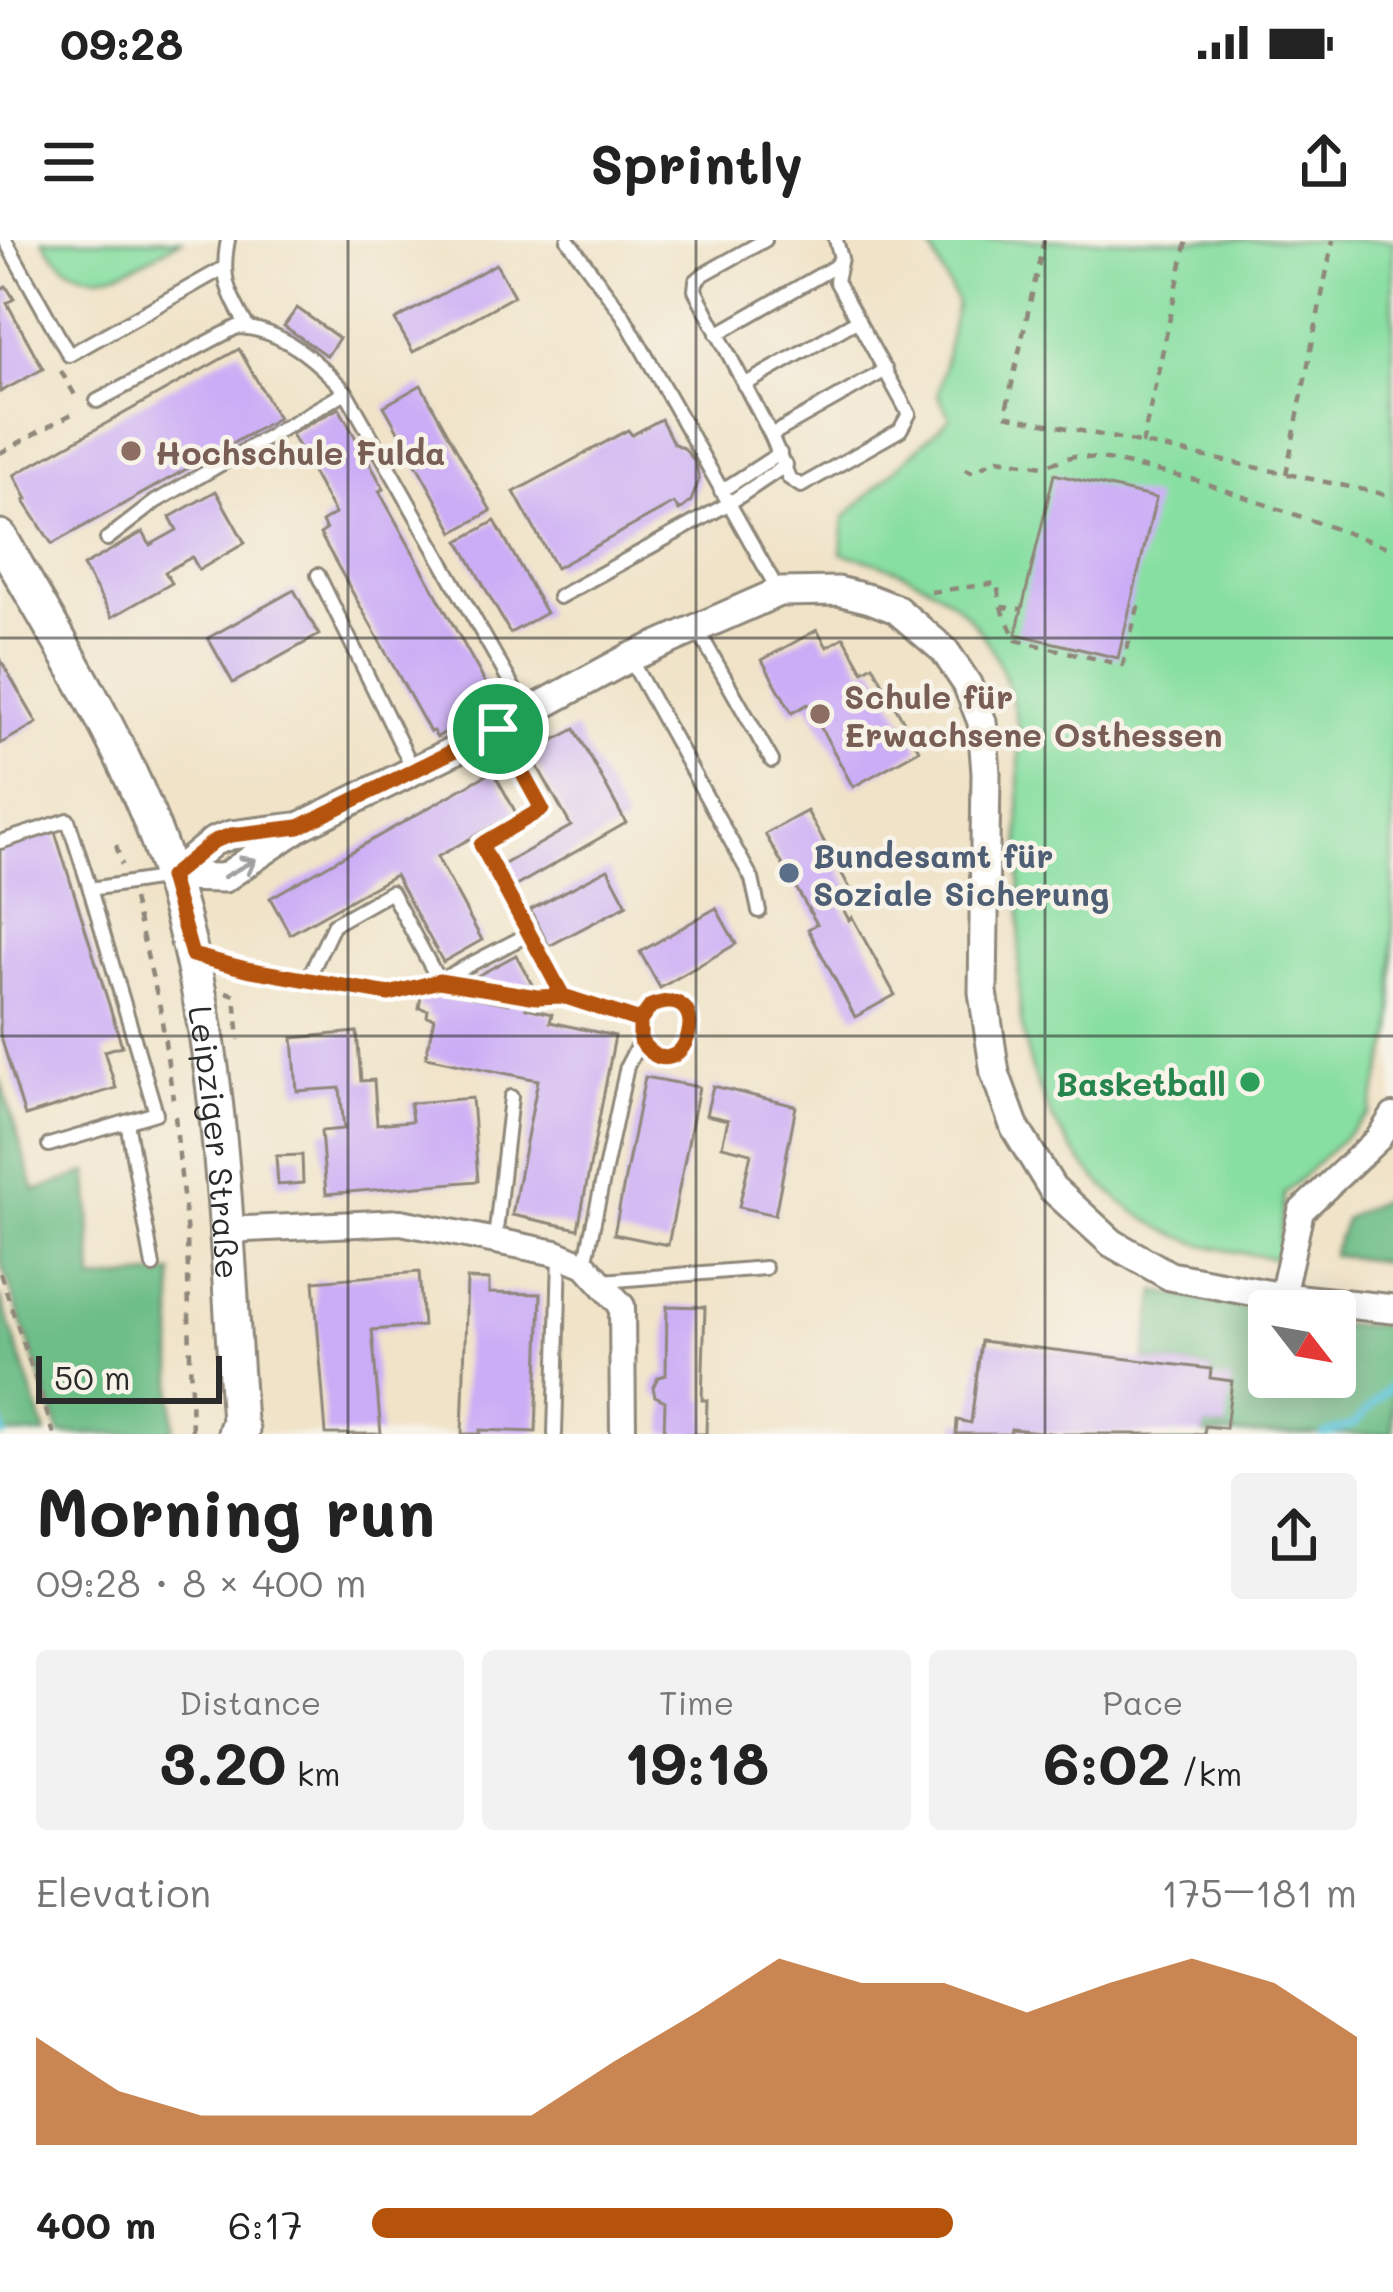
<!DOCTYPE html>
<meta charset="utf-8">
<style>
:root{--surface:#fff;--page:#f2f2f2;--text:#222;--muted:#767676;--accent:#b45309}
body{margin:0;font-family:Mali,sans-serif;background:var(--page);color:var(--text);height:100vh;display:flex;flex-direction:column;font-size:45px;white-space:nowrap}
*{box-sizing:border-box;margin:0}
p{font-size:39px;color:var(--muted)}
.icon{flex:none;width:66px;height:66px;fill:none;stroke:currentColor;stroke-width:2;stroke-linecap:round;stroke-linejoin:round}
.map{position:relative;height:1194px;overflow:hidden}
.details{display:flex;flex-direction:column;background:var(--surface);flex:1}
.details>*{flex:none}
.needle{width:78px;rotate:121deg}
.buttons{position:absolute;left:1248px;top:1050px;display:grid;gap:24px}
.buttons a{display:grid;place-items:center;width:108px;height:108px;border-radius:12px;background:var(--surface);box-shadow:0 6px 30px #0003;font-size:60px}
.scale{position:absolute;left:36px;bottom:30px;width:186px;box-sizing:border-box;padding-left:12px;border:6px solid #2b2b2b;border-top:0;font-size:33px;line-height:42px;white-space:nowrap;color:#2b2b2b;-webkit-text-stroke:9px #f7f3e8;paint-order:stroke}
.pin{position:absolute;display:grid;place-items:center;width:102px;height:102px;color:#fff;margin:-51px;border:6px solid #fff;border-radius:50%;box-shadow:0 3px 12px #0007}
.round{display:grid;place-items:center;flex:none;width:126px;height:126px;border-radius:12px;background:var(--page)}
.overview{display:flex;align-items:center;justify-content:space-between;height:204px;padding:0 36px}
h1{font-size:66px;font-weight:700;line-height:90px}
.metrics{display:grid;grid-template-columns:repeat(3,1fr);gap:18px;height:204px;padding:12px 36px}
.metrics div{display:grid;align-content:center;border-radius:12px;background:var(--page);text-align:center}
.metrics b{font-size:60px;font-weight:700}
.metrics small{font-size:33px;font-weight:400}
.metrics p{font-size:33px}
.chart{height:336px;padding:24px 36px}
.chart p{display:flex;justify-content:space-between}
.chart svg{width:100%;height:216px;margin-top:12px;fill:var(--accent);opacity:.7}
ul{padding:0 36px;list-style:none;font-size:39px}
li{display:grid;grid-template-columns:192px 144px 1fr;align-items:center;height:90px}
li i{height:30px;border-radius:15px;background:var(--accent)}
.status{display:flex;justify-content:space-between;align-items:center;height:84px;padding:0 60px;background:var(--surface);direction:ltr}
.status svg{height:33px;fill:currentColor}
header{display:flex;justify-content:space-between;align-items:center;height:156px;padding:0 36px;background:var(--surface);font-size:54px;font-weight:700}
.map>svg:first-child{display:block}
.green{fill:#88dfa2;stroke:#5a8566;stroke-width:3}
.forest{fill:#6ebe88;stroke:#4c745a;stroke-width:3}
.lines{fill:none;stroke-linecap:round;stroke-linejoin:round}
.stream{stroke:#5cc4d9;stroke-width:8}
.building{fill:#cbacf6}
.service-casing{stroke:#8e877a;stroke-width:18}
.minor-casing{stroke:#8e877a;stroke-width:30}
.tertiary-casing{stroke:#8e877a;stroke-width:33}
.secondary-casing{stroke:#8e877a;stroke-width:39}
.trunk-casing{stroke:#8e877a;stroke-width:45}
.path{stroke:#8e877a;stroke-width:4.5;stroke-dasharray:9 9;stroke-linecap:butt}
.service{stroke:#fff;stroke-width:12}
.minor{stroke:#fff;stroke-width:24}
.tertiary{stroke:#fff;stroke-width:27}
.secondary{stroke:#fff;stroke-width:33}
.trunk{stroke:#fff;stroke-width:39}
.oneway{stroke:#a0a0a0}
.route-casing{stroke:#fff;stroke-width:24}
.route{stroke:#b45309;stroke-width:15}
.grid{fill:none;stroke:#2b2b2b;stroke-width:3;stroke-opacity:0.55}
.education-dot{fill:#8d6e63;stroke:#f7f3e8;stroke-width:4.5}
.service-dot{fill:#5c6f8a;stroke:#f7f3e8;stroke-width:4.5}
.leisure-dot{fill:#2e9e5b;stroke:#f7f3e8;stroke-width:4.5}
.labels{text-anchor:middle;dominant-baseline:central;stroke-width:9;stroke-linejoin:round;paint-order:stroke}
.education-label{font-size:33px;font-weight:bold;fill:#785e54;stroke:#f7f3e8;text-anchor:start}
.service-label{font-size:33px;font-weight:bold;fill:#4e5e75;stroke:#f7f3e8;text-anchor:start}
.leisure-label{font-size:33px;font-weight:bold;fill:#27864d;stroke:#f7f3e8;text-anchor:end}
.street-label{font-size:33px;fill:#2b2b2b;stroke:#f7f3e8}
</style>
<div class="status"><b>09:28</b><svg viewBox="0 0 49 12"><path d="M0 12V9h3v3zM5 12V6h3v6zM10 12V3h3v9zM15 12V0h3v12zM26 1h20v11H26zM47 4h2v5h-2z"/></svg></div>
<header><svg class="icon" aria-label="menu" viewBox="0 0 24 24"><path d="M4 6h16M4 12h16M4 18h16"/></svg>Sprintly<svg class="icon" aria-label="share" viewBox="0 0 24 24"><path d="M12 15V3M7 8l5-5 5 5M5 13v7h14v-7"/></svg></header>
<div class="map">
<svg width="1393" height="1194" viewBox="0 0 1393 1194">
<rect width="100%" height="100%" fill="#f7f3e8"/>
<filter id="ink" filterUnits="userSpaceOnUse"><feTurbulence type="fractalNoise" baseFrequency=".00833" numOctaves="2"/><feDisplacementMap in="SourceGraphic" scale="24" xChannelSelector="R" yChannelSelector="G"/><feConvolveMatrix kernelMatrix="1 2 1 2 8 2 1 2 1" color-interpolation-filters="sRGB"/></filter>
<filter id="wash" filterUnits="userSpaceOnUse"><feTurbulence type="fractalNoise" baseFrequency=".004" numOctaves="4" result="noise"/><feDisplacementMap in="SourceGraphic" scale="48" xChannelSelector="R" yChannelSelector="G"/><feGaussianBlur stdDeviation="2.7" result="paint"/><feColorMatrix in="noise" values="0 0 0 0 0 0 0 0 0 0 0 0 0 0 0 0 0 1.4 0 .05"/><feComposite in="paint" operator="in"/></filter>
<g filter="url(#wash)">
<rect width="100%" height="100%" fill="#f0e3c8"/>
<g class="green">
<path d="M43,0H181C132,28 83,64 43,0Z"/>
<path d="M927,0H1393V792L1370,873L1284,954L1278,1019C1250,1014 1223,1011 1197,1003C1104,972 1041,888 1023,794C1016,753 1020,708 1020,666C1020,608 1019,550 1019,492C999,382 947,338 841,313L844,278L950,178L938,155L957,63Z"/>
</g>
<g class="forest">
<polygon points="0,839 35,951 88,932 93,1041 173,1033 173,1194 60,1194 0,1019"/>
<polygon points="1393,955 1393,1023 1332,1015 1346,978"/>
<polygon points="1156,1051 1269,1073 1269,1137 1335,1137 1335,1085 1393,1085 1393,1194 1204,1194 1205,1186 1226,1188 1210,1129 1145,1120"/>
<polygon points="0,1055 46,1194 0,1194"/>
</g>
<g class="lines">
<g class="stream">
<polyline points="0,1180 3,1194"/>
<polyline points="1324,1194 1354,1184 1393,1144"/>
</g>
</g>
<g id="blocks">
<g class="building">
<polygon points="496,24 514,56 413,112 395,80"/>
<polygon points="6,46 14,59 7,63 43,129 0,152 0,50"/>
<polygon points="297,68 339,98 327,116 284,86"/>
<polygon points="239,109 278,178 52,304 24,261 27,259 14,235"/>
<polygon points="421,145 491,271 454,292 384,166"/>
<polygon points="339,168 384,249 379,251 497,464 437,497 433,491 430,492 320,294 326,290 322,282 335,274 291,194"/>
<polygon points="661,179 673,203 685,209 696,223 699,240 691,261 679,271 674,263 556,328 514,252 628,190 632,195"/>
<polygon points="1054,234 1156,258 1118,418 1016,394"/>
<polygon points="216,251 245,303 199,330 192,317 165,332 172,343 112,377 83,326 143,292 150,305 177,290 170,277"/>
<polygon points="495,281 546,373 510,393 459,301"/>
<polygon points="294,350 319,395 233,443 208,398"/>
<polygon points="817,390 827,407 844,397 863,431 873,425 919,510 853,547 808,464 792,473 762,420"/>
<polygon points="0,419 37,483 0,504"/>
<polygon points="575,489 626,583 514,647 501,626 571,586 530,513"/>
<polygon points="493,531 516,573 437,617 482,700 443,722 395,635 290,694 270,658"/>
<polygon points="807,571 852,652 838,660 849,680 852,677 895,755 855,777 808,689 817,684 765,594"/>
<polygon points="55,592 122,806 104,811 116,848 25,876 0,794 0,609"/>
<polygon points="608,629 627,665 549,706 530,670"/>
<polygon points="716,668 736,704 660,748 640,712"/>
<polygon points="516,715 534,748 523,753 481,743 477,736"/>
<polygon points="432,749 509,764 510,757 528,761 526,768 552,774 550,782 615,796 578,989 512,975 538,840 426,817 434,778 427,776 428,770 419,768 422,750 432,752"/>
<polygon points="357,792 361,841 374,840 377,884 412,881 410,863 472,858 478,941 326,954 321,891 344,889 340,848 297,851 293,798"/>
<polygon points="645,837 699,847 668,1005 614,994"/>
<polygon points="713,846 796,866 775,975 739,967 751,913 722,906 728,880 706,875"/>
<polygon points="302,915 303,943 278,945 276,916"/>
<polygon points="419,1032 423,1086 372,1090 381,1194 326,1194 314,1041"/>
<polygon points="467,1039 489,1040 489,1053 541,1054 536,1192 480,1190 480,1194 462,1194"/>
<polygon points="667,1066 705,1067 702,1160 707,1160 706,1194 664,1194 665,1161 655,1156 653,1147 658,1137 666,1135"/>
<polygon points="981,1101 1211,1129 1210,1138 1232,1141 1226,1188 1205,1186 1204,1194 1060,1194 1011,1189 1010,1194 956,1194 957,1180 971,1183"/>
</g>
</g>
</g>
<g filter="url(#ink)">
<use href="#blocks" fill-opacity="0" stroke="#8e877a" stroke-width="3"/>
<g class="lines">
<g class="service-casing">
<g id="service">
<polyline points="5,0 69,115 222,29"/>
<path d="M228,0C220,41 229,53 248,88"/>
<polyline points="568,0 623,75 779,352"/>
<polyline points="765,0 704,34 696,41 695,50 771,195 789,238 801,246 900,190 909,174 836,41 841,18 836,0"/>
<polyline points="717,94 834,27 839,21"/>
<polyline points="744,145 858,80"/>
<polyline points="346,152 527,472"/>
<path d="M97,161L237,87C282,88 318,122 346,152L155,262L107,299"/>
<polyline points="771,195 886,130"/>
<polyline points="721,251 780,213"/>
<polyline points="318,335 414,531"/>
<polyline points="559,357 728,264 786,225"/>
<polyline points="696,387 772,521"/>
<polyline points="630,419 752,639 759,671"/>
<polyline points="499,491 542,569 481,605 563,756 640,781"/>
<polyline points="0,602 68,580 90,649 169,637"/>
<polyline points="194,715 246,729 389,754 439,741 391,652 334,684 307,741"/>
<polyline points="440,740 527,695"/>
<polyline points="439,741 537,757 563,756"/>
<circle cx="665" cy="789" r="26"/>
<polyline points="127,882 153,1026"/>
<polyline points="49,905 156,873 90,649"/>
<polyline points="495,1000 511,857"/>
<polyline points="585,1024 627,826 641,799"/>
<polyline points="603,1041 765,1028"/>
<polyline points="555,1194 560,1015"/>
</g>
</g>
<g class="minor-casing">
<g id="minor">
<polyline points="224,990 401,982 556,1013 585,1025 622,1066 623,1194"/>
<polyline points="1282,1057 1301,971 1378,899 1393,876"/>
</g>
</g>
<g class="tertiary-casing">
<g id="tertiary">
<polyline points="170,637 224,638 299,587 498,489 629,418 779,352 838,351 870,359 896,369 945,411 967,444 982,482 986,533 983,752 995,833 1015,888 1052,948 1112,1003 1170,1036 1282,1057 1393,1069"/>
<polyline points="170,637 214,601 231,595 295,587"/>
</g>
</g>
<g class="secondary-casing">
<g id="secondary">
<path id="s1" d="M0,297C52,390 110,481 150,580C226,767 224,994 240,1194"/>
</g>
</g>
<g class="trunk-casing">
<polyline id="trunk" points="238,1194 239,1190"/>
</g>
<g class="path">
<polyline points="1044,0 1005,175 1393,256"/>
<polyline points="61,131 79,162"/>
<polyline points="1142,205 1187,0"/>
<polyline points="0,213 79,170"/>
<polyline points="965,229 971,232 998,219 1043,226 1074,216 1107,220 1196,240 1393,309"/>
<polyline points="1286,234 1333,0"/>
<polyline points="931,352 997,343 1001,367 1022,369"/>
<polyline points="1001,367 1016,400 1123,425 1138,367 1131,366"/>
<polyline points="116,605 122,625"/>
<polyline points="133,659 160,767 173,859"/>
<polyline points="226,752 235,755 239,800"/>
<polyline points="175,876 187,995 192,1194"/>
<polyline points="0,1033 54,1194"/>
</g>
<use href="#service" class="service"/>
<use href="#minor" class="minor"/>
<use href="#tertiary" class="tertiary"/>
<use href="#secondary" class="secondary"/>
<use href="#trunk" class="trunk"/>
</g>
<defs><path id="oneway-shaft" d="M-6 0H5M1.5-3L5.5 0L1.5 3" fill="none" stroke-width="1.6" stroke-linecap="round" stroke-linejoin="round" transform="scale(3)"/></defs>
<use class="oneway" href="#oneway-shaft" transform="translate(240 628) rotate(-29)"/>
</g>
<g class="lines" filter="url(#ink)">
<g class="route-casing">
<path id="route" d="M498,489L542,569L481,605L563,756L640,781V800C683,862 721,739 651,766L640,781L563,756L537,757L439,741L389,754L246,729L192,715L170,637L214,601L231,595L299,587L498,489"/>
</g>
<use href="#route" class="route"/>
</g>
<path class="grid" d="M348,0V1194M696,0V1194M1045,0V1194M0,398H1393M0,796H1393"/>
<g class="education-dot">
<circle cx="131" cy="211" r="12"/>
<circle cx="820" cy="474" r="12"/>
</g>
<circle class="service-dot" cx="789" cy="633" r="12"/>
<circle class="leisure-dot" cx="1250" cy="842" r="12"/>
<g class="labels">
<g class="education-label">
<text x="155" y="211">Hochschule Fulda</text>
<text x="844" y="455">Schule für<tspan x="844" dy="38">Erwachsene Osthessen</tspan></text>
</g>
<g class="service-label">
<text x="813" y="614">Bundesamt für<tspan x="813" dy="38">Soziale Sicherung</tspan></text>
</g>
<g class="leisure-label">
<text x="1226" y="842">Basketball</text>
</g>
<g class="street-label">
<text stroke="none"><textPath href="#s1" startOffset="651">Leipziger Straße</textPath></text>
</g>
</g>
</svg>
<div class="buttons">
<a><svg class="needle" viewBox="-14 -14 28 28"><path d="M0-13l5 13h-10z" fill="#e53935"/><path d="M0 13l5-13h-10z" fill="#767676"/></svg></a>
</div>
<div class="scale">50 m</div>
<div class="pin" style="left:498px;top:489px;background:#1e9e55"><svg class="icon" aria-label="arrive" viewBox="0 0 24 24"><path d="M6 21V4h12l-3 4 3 4H6"/></svg></div>
</div>
<section class="details">
<div class="overview"><div><h1>Morning run</h1><p>09:28 · 8 × 400 m</p></div><a class="round"><svg class="icon" aria-label="share" viewBox="0 0 24 24"><path d="M12 15V3M7 8l5-5 5 5M5 13v7h14v-7"/></svg></a></div>
<div class="metrics">
<div><p>Distance</p><b>3.20<small> km</small></b></div>
<div><p>Time</p><b>19:18</b></div>
<div><p>Pace</p><b>6:02<small> /km</small></b></div>
</div>
<div class="chart"><p><span>Elevation</span>175–181 m</p>
<svg viewBox="0 0 160 44" preserveAspectRatio="none"><path d="M0 44V22L10 33L20 38L30 38L40 38L50 38L60 38L70 27L80 17L90 6L100 11L110 11L120 17L130 11L140 6L150 11L160 22V44z"/></svg>
</div>
<ul>
<li><b>400 m</b>6:17<i style="width:59%"></i></li>
</ul>
</section>
